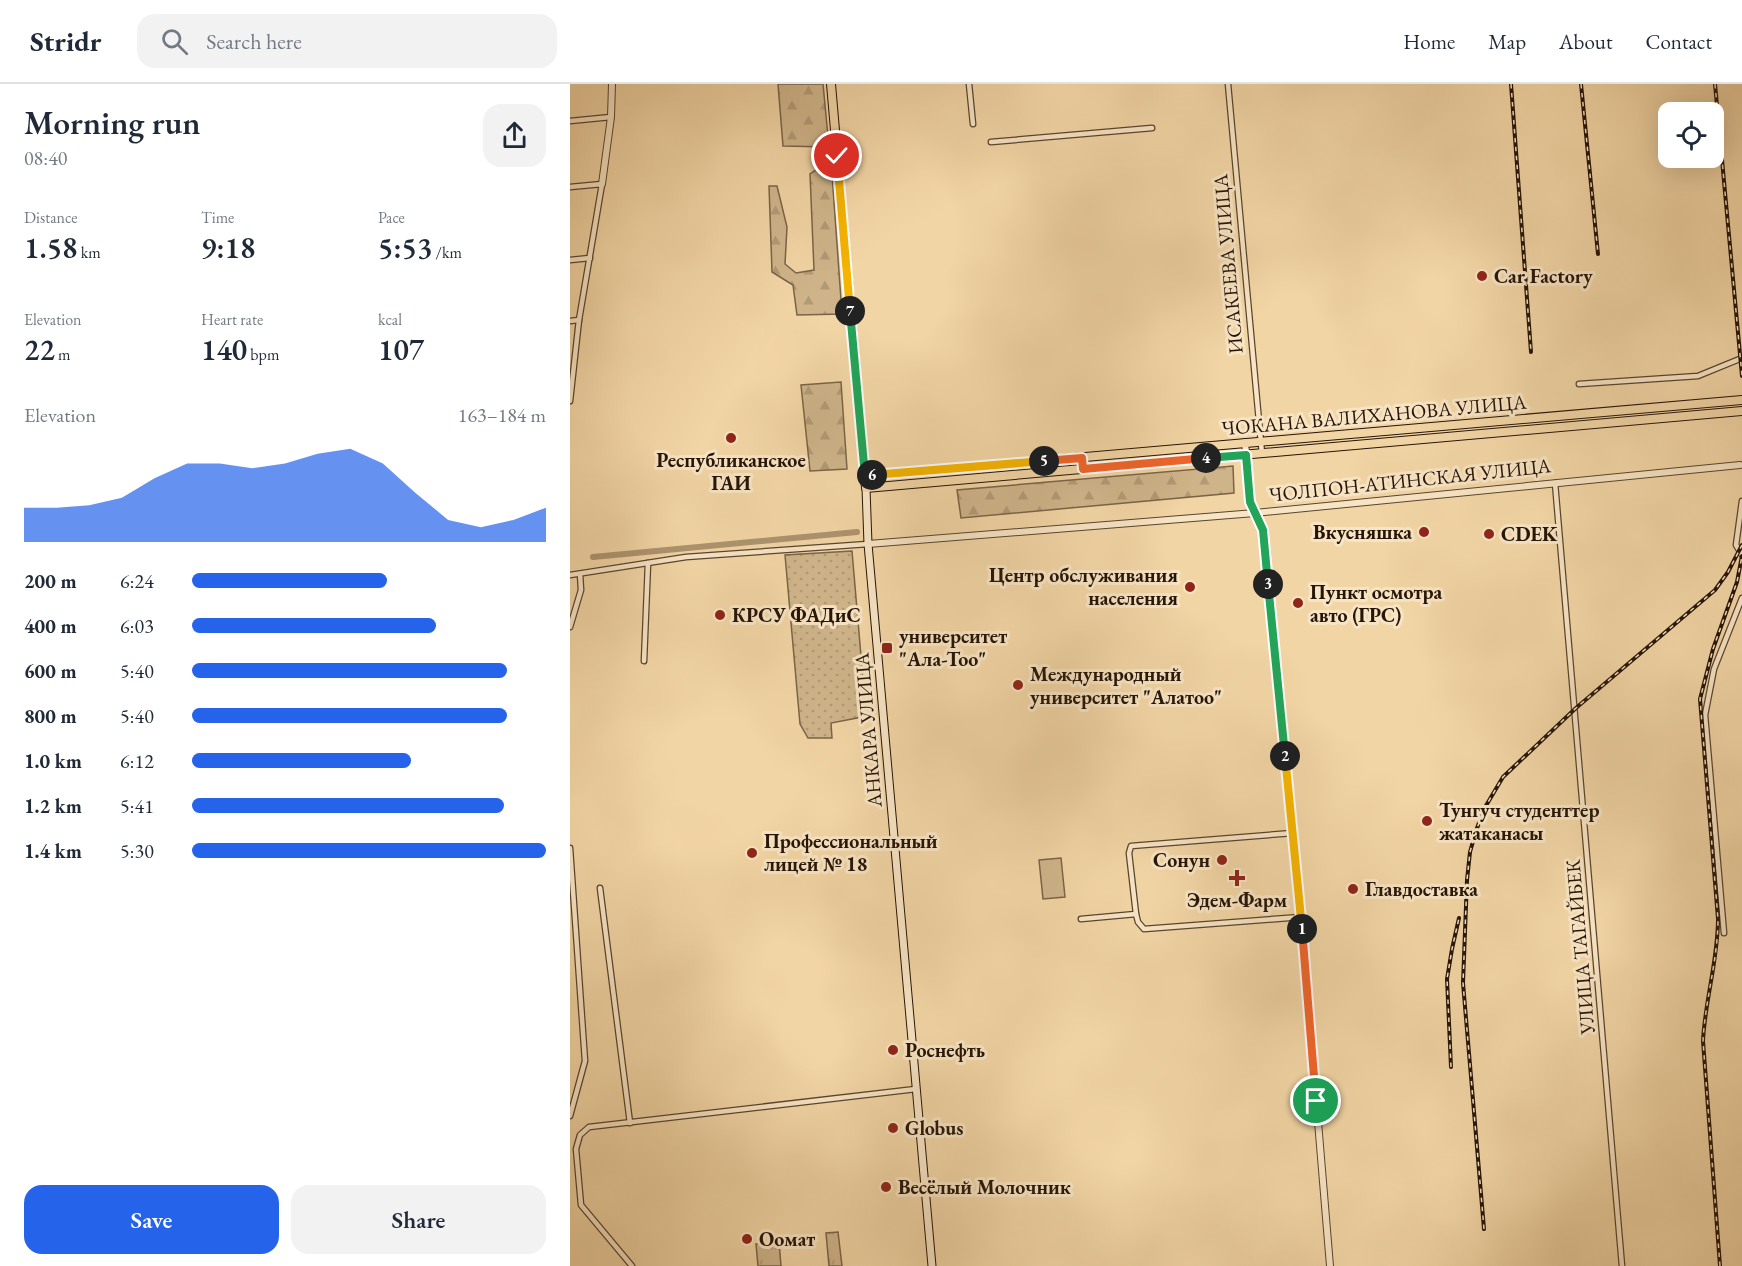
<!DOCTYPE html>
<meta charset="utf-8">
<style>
:root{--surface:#fff;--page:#f2f2f3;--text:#1f2937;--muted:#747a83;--line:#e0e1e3;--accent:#2563eb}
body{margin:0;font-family:"EB Garamond",serif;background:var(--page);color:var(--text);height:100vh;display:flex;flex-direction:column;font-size:22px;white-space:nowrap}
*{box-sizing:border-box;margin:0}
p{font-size:20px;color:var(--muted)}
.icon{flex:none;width:33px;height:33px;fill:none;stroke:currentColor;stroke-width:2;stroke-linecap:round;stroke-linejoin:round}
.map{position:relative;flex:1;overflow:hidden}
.drawer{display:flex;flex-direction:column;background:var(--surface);width:570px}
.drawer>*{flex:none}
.tools{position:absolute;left:1088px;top:18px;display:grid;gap:12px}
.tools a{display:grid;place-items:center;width:66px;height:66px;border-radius:12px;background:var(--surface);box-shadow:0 6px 24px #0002;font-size:30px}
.pin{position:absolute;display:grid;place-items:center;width:51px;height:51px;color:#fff;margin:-26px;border:3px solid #fff;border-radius:50%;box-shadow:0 2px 6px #0007}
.km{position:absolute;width:30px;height:30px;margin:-15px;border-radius:50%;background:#222;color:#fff;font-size:16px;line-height:30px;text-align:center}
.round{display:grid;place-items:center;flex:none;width:63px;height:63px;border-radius:18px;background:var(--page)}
.overview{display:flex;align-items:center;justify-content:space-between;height:102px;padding:0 24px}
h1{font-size:33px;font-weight:600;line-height:45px}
.figures{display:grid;grid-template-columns:repeat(3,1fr);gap:9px;height:102px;padding:6px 24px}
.figures div{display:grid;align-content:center}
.figures b{font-size:30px;font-weight:600}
.figures small{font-size:16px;font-weight:400}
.figures p{font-size:16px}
.chart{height:168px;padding:12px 24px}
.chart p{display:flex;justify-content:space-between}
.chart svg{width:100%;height:108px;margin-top:6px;fill:var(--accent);opacity:.7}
.button{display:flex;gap:12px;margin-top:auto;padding:12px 24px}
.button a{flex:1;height:69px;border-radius:18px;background:var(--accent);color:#fff;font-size:24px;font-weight:600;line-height:69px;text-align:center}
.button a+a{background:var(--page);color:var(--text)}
ul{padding:0 24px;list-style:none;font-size:20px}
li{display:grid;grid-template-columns:96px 72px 1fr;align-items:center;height:45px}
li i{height:15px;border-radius:8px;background:var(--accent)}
header{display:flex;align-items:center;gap:36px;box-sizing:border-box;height:84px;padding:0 30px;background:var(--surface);border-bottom:2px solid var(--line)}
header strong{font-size:28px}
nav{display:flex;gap:33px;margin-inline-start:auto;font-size:21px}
.search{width:420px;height:54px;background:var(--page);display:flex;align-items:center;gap:15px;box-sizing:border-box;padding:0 21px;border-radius:18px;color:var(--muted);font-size:22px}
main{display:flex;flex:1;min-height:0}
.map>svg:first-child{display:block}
.grass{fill:url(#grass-dots);stroke:#7a6448;stroke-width:1.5}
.forest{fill:url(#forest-firs);stroke:#7a6448;stroke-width:1.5}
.park{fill:url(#park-tufts);stroke:#7a6448;stroke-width:1.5}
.garden{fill:#cfb48a;stroke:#7a6448;stroke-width:1.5}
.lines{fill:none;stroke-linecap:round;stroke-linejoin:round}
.canal{stroke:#ad936f;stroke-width:6}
.minor-casing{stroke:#59442e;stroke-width:7}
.tertiary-casing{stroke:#59442e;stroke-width:8}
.secondary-casing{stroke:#261406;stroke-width:9}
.primary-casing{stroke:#261406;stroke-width:10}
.minor{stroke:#f7e4c4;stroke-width:4.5}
.tertiary{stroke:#f7e4c4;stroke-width:6}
.secondary{stroke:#f7e4c4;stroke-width:7}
.primary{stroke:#f2d5a5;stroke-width:8}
.rail-casing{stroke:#261406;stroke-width:4}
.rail{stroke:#f7e4c4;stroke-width:1.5;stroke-dasharray:4.5;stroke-linecap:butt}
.split-1-casing{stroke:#fff;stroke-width:12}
.split-2-casing{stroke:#fff;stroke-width:12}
.split-3-casing{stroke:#fff;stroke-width:12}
.split-4-casing{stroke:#fff;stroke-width:12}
.split-5-casing{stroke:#fff;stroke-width:12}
.split-6-casing{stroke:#fff;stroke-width:12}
.split-7-casing{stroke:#fff;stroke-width:12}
.split-8-casing{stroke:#fff;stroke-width:12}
.split-1{stroke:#f0652b;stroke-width:8}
.split-2{stroke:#f5b400;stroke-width:8}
.split-3{stroke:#22a559;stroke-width:8}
.split-4{stroke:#22a559;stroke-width:8}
.split-5{stroke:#f0652b;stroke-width:8}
.split-6{stroke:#f5b400;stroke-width:8}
.split-7{stroke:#22a559;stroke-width:8}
.split-8{stroke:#f5b400;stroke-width:8}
.poi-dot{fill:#8f2418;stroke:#f7e4c4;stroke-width:2}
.labels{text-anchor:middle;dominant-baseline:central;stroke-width:6;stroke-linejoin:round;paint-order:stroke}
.street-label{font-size:20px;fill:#261406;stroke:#f7e4c4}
.poi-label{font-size:20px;font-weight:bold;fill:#261406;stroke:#f7e4c4;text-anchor:start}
</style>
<header>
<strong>Stridr</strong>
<div class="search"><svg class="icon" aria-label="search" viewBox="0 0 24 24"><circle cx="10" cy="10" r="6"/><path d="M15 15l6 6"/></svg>Search here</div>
<nav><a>Home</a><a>Map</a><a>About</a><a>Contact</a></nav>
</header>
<main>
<section class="drawer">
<div class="overview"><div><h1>Morning run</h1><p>08:40</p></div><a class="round"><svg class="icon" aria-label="share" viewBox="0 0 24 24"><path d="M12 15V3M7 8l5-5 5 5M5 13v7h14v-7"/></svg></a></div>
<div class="figures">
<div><p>Distance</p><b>1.58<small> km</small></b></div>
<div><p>Time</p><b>9:18</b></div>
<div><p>Pace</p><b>5:53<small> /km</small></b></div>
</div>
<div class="figures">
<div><p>Elevation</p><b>22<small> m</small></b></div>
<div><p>Heart rate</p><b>140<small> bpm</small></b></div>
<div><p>kcal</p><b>107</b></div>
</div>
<div class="chart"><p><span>Elevation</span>163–184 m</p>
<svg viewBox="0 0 160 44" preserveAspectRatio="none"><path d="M0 44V30L10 30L20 29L30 26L40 18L50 12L60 12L70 14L80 12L90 8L100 6L110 12L120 24L130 35L140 38L150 35L160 30V44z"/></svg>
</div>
<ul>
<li><b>200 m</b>6:24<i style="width:55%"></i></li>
<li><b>400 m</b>6:03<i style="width:69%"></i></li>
<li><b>600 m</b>5:40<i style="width:89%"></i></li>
<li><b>800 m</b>5:40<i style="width:89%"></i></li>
<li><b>1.0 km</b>6:12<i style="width:62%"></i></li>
<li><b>1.2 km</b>5:41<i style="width:88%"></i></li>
<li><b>1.4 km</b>5:30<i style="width:100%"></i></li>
</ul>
<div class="button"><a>Save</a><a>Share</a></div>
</section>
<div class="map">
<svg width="1172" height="1182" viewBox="0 0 1172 1182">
<defs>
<pattern id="grass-dots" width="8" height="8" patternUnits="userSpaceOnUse" patternTransform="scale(1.5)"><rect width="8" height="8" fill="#cfb48a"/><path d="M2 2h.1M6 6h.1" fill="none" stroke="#b29a76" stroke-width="1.8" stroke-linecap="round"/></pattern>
<pattern id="forest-firs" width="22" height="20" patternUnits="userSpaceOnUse" patternTransform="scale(1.5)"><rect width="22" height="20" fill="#cfb48a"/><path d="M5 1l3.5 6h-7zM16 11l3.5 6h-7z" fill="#b29a76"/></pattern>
<pattern id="park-tufts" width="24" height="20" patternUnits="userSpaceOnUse" patternTransform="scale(1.5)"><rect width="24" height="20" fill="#cfb48a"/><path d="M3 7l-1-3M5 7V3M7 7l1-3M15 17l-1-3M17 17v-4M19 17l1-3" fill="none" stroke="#b29a76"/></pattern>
</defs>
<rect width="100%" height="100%" fill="#f2d5a5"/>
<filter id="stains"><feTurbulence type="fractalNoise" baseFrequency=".00333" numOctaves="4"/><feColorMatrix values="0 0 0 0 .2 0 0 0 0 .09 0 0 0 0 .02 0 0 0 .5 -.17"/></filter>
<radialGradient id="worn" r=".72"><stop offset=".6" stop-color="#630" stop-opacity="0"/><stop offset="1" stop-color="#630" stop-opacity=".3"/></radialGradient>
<polygon class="grass" points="282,467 294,607 292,633 261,639 262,654 238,654 230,640 215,471"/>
<g class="forest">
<polygon points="208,0 253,0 259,63 213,62"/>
<polygon points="261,76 272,230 227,231 223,201 202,188 199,102 207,102 217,143 215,180 226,189 244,186 240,90"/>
<polygon points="271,298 277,385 240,387 231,301"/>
<polygon points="663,382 664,409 391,434 387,406"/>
</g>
<g class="park">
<polygon points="268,1148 272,1182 259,1182 256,1149"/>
<polygon points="209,1158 211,1182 188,1182 186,1160"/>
</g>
<polygon class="garden" points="491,774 495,813 473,815 469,776"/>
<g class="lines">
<polyline class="canal" points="23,473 287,448"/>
<g class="minor-casing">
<g id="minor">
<polyline points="399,0 403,40"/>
<polyline points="658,0 692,370"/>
<polyline points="0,37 41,33"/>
<polyline points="421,58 582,44"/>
<polyline points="0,103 32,100 9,236 0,317"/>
<polyline points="0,176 20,174"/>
<polyline points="0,237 9,236"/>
<polyline points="1009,300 1128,292 1172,274"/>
<polyline points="985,399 1052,1182"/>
<polyline points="1172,417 1166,461 1172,471"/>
<polyline points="0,491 116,473 298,460"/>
<polyline points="0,543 11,506 10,490"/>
<polyline points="74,577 78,479"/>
<polyline points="723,749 561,762 559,769 566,830 568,838 574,845 731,833"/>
<polyline points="0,764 15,977 0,1032"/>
<polyline points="30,804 60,1039"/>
<polyline points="511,835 566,830"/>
<polyline points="1154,849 1135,631 1144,585 1172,514"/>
<polyline points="62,1182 11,1121 6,1065 10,1051 19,1043 346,1005"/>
</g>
</g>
<g class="tertiary-casing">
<g id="tertiary">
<polyline points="32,100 41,33 42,0"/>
<polyline points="675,358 680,418 693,446 731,833 760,1182"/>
<polyline points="298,460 685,429 1170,381"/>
</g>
</g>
<g class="secondary-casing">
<polyline id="secondary" points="296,404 298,460 362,1182"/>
</g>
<g class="primary-casing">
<g id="primary">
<polyline points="261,0 296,404 1172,327"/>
<polyline points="295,392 1172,316"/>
</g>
</g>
<use href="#minor" class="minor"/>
<use href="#tertiary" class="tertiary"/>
<use href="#secondary" class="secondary"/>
<use href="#primary" class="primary"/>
<g class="rail-casing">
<g id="rail">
<polyline points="941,0 961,268"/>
<polyline points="1011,0 1028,170"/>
<polyline points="1145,0 1172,292"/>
<polyline points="881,983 877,895 882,865 889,834"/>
<polyline points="914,1145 893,899 897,796 900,768 906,747 914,725 933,693 1006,624 1145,506 1158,488 1172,461"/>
<path d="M1150,1182L1133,957C1135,916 1148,876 1148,835L1130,615L1143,565L1167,498L1172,472"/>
</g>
</g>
<use href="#rail" class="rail"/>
</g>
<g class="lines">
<g class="split-1-casing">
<polyline id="split-1" points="732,845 746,1017"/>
</g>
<g class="split-2-casing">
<polyline id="split-2" points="715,672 732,845"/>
</g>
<g class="split-3-casing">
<polyline id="split-3" points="698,500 715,672"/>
</g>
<g class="split-4-casing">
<polyline id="split-4" points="636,374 676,371 680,418 693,446 698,500"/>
</g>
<g class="split-5-casing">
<polyline id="split-5" points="474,377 512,374 513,385 636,374"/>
</g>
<g class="split-6-casing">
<polyline id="split-6" points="302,391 474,377"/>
</g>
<g class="split-7-casing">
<polyline id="split-7" points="280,227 295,392 302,391"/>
</g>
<g class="split-8-casing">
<polyline id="split-8" points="267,72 280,227"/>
</g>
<use href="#split-1" class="split-1"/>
<use href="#split-2" class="split-2"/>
<use href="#split-3" class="split-3"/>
<use href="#split-4" class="split-4"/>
<use href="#split-5" class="split-5"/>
<use href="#split-6" class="split-6"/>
<use href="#split-7" class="split-7"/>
<use href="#split-8" class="split-8"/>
</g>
<g class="poi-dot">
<circle cx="912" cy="192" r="6"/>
<circle cx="161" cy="354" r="6"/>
<circle cx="854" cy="448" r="6"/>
<circle cx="919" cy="450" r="6"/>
<circle cx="620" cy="503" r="6"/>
<circle cx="728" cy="519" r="6"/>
<circle cx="150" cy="531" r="6"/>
<rect x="311" y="558" width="12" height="12" rx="3"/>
<circle cx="448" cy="601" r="6"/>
<circle cx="857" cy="737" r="6"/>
<circle cx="182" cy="769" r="6"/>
<circle cx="652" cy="776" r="6"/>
<path d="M664 785h6v6h6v6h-6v6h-6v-6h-6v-6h6z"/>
<circle cx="783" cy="805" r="6"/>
<circle cx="323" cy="966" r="6"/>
<circle cx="323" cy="1044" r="6"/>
<circle cx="316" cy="1103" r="6"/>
<circle cx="177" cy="1155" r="6"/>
</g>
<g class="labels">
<g class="street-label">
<text transform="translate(658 180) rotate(-95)">ИСАКЕЕВА УЛИЦА</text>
<text transform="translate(804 331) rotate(-5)">ЧОКАНА ВАЛИХАНОВА УЛИЦА</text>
<text transform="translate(840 396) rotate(-6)">ЧОЛПОН-АТИНСКАЯ УЛИЦА</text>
<text transform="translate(298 646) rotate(-95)">АНКАРА УЛИЦА</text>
<text transform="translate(1010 863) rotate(-95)">УЛИЦА ТАГАЙБЕК</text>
</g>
<g class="poi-label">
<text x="924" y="192">Car Factory</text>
<text x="161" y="376" text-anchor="middle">Республиканское<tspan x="161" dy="23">ГАИ</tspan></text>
<text x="842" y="448" text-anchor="end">Вкусняшка</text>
<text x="931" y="450">CDEK</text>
<text x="608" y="491" text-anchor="end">Центр обслуживания<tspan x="608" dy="23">населения</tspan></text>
<text x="740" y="508">Пункт осмотра<tspan x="740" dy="23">авто (ГРС)</tspan></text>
<text x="162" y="531">КРСУ ФАДиС</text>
<text x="329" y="552">университет<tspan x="329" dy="23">"Ала-Тоо"</tspan></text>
<text x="460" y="590">Международный<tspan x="460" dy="23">университет "Алатоо"</tspan></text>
<text x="869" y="726">Тунгуч студенттер<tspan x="869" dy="23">жатаканасы</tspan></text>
<text x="194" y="757">Профессиональный<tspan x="194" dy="23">лицей № 18</tspan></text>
<text x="640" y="776" text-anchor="end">Сонун</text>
<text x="795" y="805">Главдоставка</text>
<text x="667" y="816" text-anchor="middle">Эдем-Фарм</text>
<text x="335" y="966">Роснефть</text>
<text x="335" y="1044">Globus</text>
<text x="328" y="1103">Весёлый Молочник</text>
<text x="189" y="1155">Оомат</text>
</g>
</g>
<rect width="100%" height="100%" filter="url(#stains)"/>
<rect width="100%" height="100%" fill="url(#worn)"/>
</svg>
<div class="tools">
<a><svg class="icon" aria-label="locate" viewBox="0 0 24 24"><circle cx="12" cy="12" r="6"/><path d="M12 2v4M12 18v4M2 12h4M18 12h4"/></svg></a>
</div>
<div class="pin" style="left:746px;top:1017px;background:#1e9e55"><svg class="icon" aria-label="arrive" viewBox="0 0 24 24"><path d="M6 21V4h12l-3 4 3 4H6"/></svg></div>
<div class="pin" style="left:267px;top:72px;background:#d93025"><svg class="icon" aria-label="check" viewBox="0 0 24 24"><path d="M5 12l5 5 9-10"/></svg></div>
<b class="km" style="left:732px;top:845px">1</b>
<b class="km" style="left:715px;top:672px">2</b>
<b class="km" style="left:698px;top:500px">3</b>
<b class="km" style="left:636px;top:374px">4</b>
<b class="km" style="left:474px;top:377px">5</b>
<b class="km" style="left:302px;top:391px">6</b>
<b class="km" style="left:280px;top:227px">7</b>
</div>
</main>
